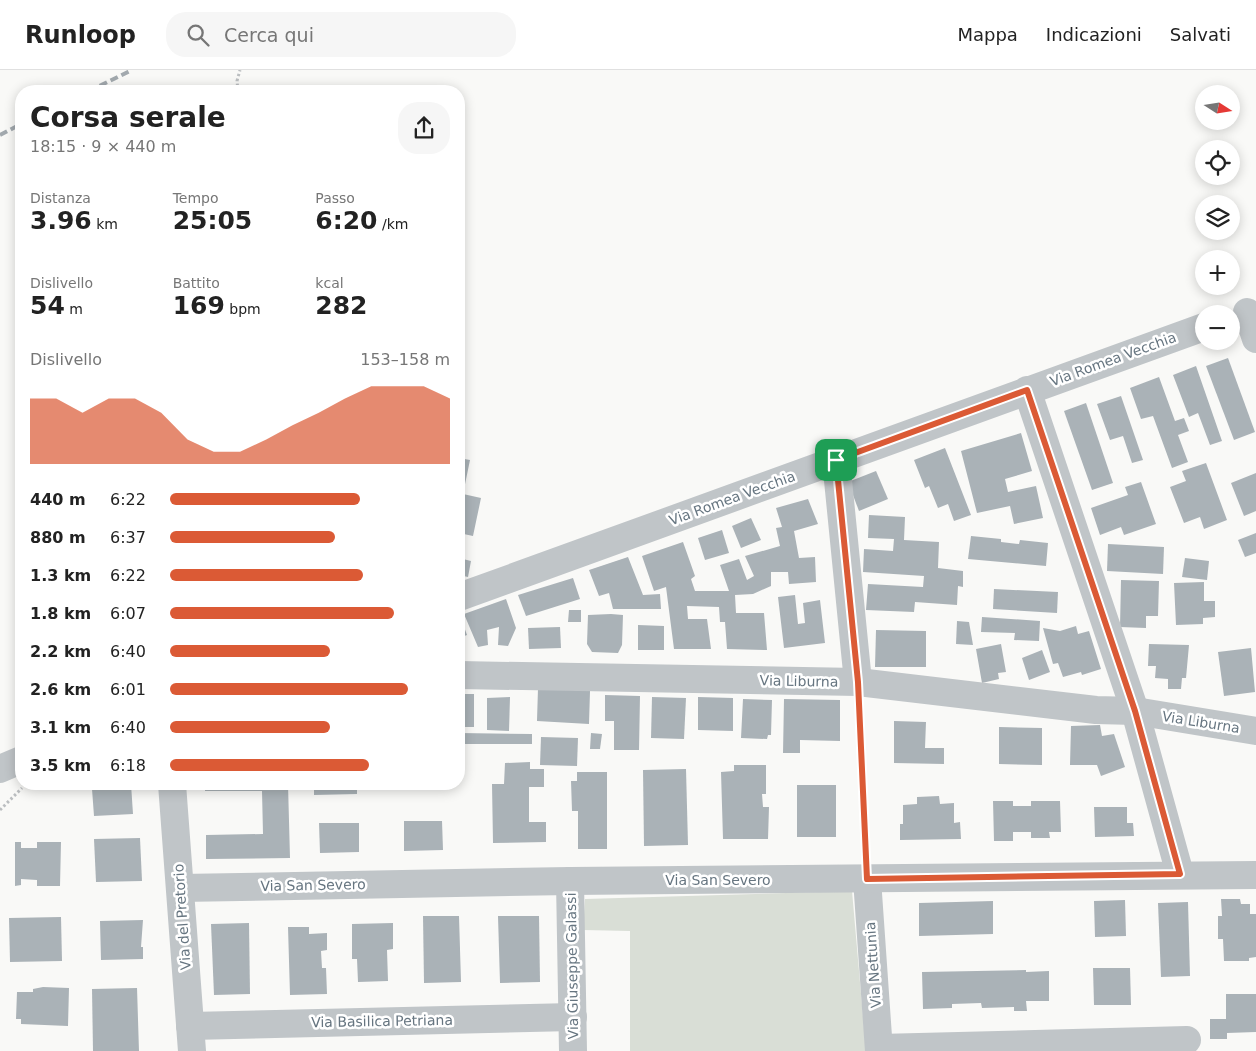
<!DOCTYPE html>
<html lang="it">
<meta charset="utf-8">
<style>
:root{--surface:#fff;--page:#f6f6f6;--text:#222;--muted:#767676;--line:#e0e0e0;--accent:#db5a35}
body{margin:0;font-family:"DejaVu Sans",sans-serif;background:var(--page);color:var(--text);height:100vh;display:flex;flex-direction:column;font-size:19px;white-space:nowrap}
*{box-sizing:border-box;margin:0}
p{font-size:16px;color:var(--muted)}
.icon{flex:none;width:28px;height:28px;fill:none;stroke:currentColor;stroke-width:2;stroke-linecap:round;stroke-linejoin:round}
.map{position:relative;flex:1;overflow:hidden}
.drawer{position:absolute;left:15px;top:15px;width:450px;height:705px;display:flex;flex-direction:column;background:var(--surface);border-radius:20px;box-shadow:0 2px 12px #0003}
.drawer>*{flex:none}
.needle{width:32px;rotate:102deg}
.controls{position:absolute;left:1195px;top:15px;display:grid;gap:10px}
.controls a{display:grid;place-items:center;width:45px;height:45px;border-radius:50%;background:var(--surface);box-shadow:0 2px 12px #0003;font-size:25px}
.pin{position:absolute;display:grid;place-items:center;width:42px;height:42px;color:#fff;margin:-21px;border-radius:10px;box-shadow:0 2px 8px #0006}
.round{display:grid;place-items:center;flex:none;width:52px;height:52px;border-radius:20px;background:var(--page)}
.headline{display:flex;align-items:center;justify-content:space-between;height:85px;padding:0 15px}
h1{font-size:28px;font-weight:600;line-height:38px}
.metrics{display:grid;grid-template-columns:repeat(3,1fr);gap:8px;height:85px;padding:5px 15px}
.metrics div{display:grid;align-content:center}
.metrics b{font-size:25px;font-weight:600}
.metrics small{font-size:14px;font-weight:400}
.metrics p{font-size:14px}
.chart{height:140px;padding:10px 15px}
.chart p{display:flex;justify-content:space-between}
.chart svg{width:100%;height:90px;margin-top:5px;fill:var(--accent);opacity:.7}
ul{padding:0 15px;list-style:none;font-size:16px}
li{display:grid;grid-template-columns:80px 60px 1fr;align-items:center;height:38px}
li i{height:12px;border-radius:6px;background:var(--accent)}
header{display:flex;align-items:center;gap:30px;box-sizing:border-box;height:70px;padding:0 25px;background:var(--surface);border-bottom:1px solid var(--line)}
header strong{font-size:24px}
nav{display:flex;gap:28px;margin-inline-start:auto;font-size:18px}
.search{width:350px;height:45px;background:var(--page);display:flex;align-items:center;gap:12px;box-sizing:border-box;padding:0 18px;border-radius:20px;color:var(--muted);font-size:19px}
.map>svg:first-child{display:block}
.green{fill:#d9ded6}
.building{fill:#aab2b7}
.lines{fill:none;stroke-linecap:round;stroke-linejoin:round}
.path{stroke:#bbbec0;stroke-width:3;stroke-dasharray:2.5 2.5;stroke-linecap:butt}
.minor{stroke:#c0c5c8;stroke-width:28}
.rail{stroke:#a2a9ae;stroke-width:4;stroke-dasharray:8 4;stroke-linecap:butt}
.route-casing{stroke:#fff;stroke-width:10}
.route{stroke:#db5a35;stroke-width:6}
.labels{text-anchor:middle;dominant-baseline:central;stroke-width:5;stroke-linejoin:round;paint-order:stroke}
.street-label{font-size:14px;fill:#667580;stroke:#fff}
</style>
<header>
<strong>Runloop</strong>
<div class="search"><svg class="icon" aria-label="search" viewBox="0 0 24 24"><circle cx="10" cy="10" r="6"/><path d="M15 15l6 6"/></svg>Cerca qui</div>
<nav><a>Mappa</a><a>Indicazioni</a><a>Salvati</a></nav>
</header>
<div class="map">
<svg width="1256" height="981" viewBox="0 0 1256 981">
<rect width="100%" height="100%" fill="#f9f9f7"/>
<polygon class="green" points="852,821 866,981 630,981 630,861 583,860 585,829"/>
<g class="building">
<polygon points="1228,288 1255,362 1234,370 1206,296"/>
<polygon points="1196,296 1222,371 1210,375 1198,343 1189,347 1173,305"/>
<polygon points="1159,307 1175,351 1184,348 1189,361 1178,365 1188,392 1172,398 1153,346 1141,349 1130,318"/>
<polygon points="1121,326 1143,390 1132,393 1123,366 1110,370 1097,334"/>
<polygon points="1086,333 1113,413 1092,420 1064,341"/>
<polygon points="1021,363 1032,401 1005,409 1008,422 1036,416 1043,448 1014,454 1010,436 977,443 961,381"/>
<polygon points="945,378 971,445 954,451 948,434 938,438 929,416 925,418 914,390"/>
<polygon points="459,388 470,390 463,424 481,428 473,466 459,463"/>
<polygon points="1206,393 1227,450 1204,459 1200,447 1184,453 1170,417 1186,411 1182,401"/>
<polygon points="876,401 888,429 859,441 848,412"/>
<polygon points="1256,403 1256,441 1244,446 1231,413"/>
<polygon points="1141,412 1156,454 1124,465 1121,457 1100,465 1091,438 1128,425 1125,417"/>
<polygon points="808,429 818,454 794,461 799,488 815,487 816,512 789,514 788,502 771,502 771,516 753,524 735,525 736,543 764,543 767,580 727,579 725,552 720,552 719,537 687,536 688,549 707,549 711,579 674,579 666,517 654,521 642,486 683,472 695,506 691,509 695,521 729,521 720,495 739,489 747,510 754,506 745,486 780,476 776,458 782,457 776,438"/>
<polygon points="869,445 905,447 904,470 939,472 938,498 963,501 963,517 958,516 957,535 915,532 914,542 866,540 868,514 923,517 924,506 863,502 864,479 893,481 894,469 868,468"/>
<polygon points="751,448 761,470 741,478 732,456"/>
<polygon points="722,460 729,483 705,490 698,468"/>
<polygon points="1256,463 1256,483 1245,487 1238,470"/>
<polygon points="971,466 1001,469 1001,472 1019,474 1020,470 1048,473 1046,496 968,489"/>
<polygon points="1108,474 1164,477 1163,504 1107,501"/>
<polygon points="628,487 643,525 660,524 661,539 613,539 609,523 599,526 589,500"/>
<polygon points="459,488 471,491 468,507 459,505"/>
<polygon points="1185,488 1209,491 1207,510 1182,507"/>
<polygon points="573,508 580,529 526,546 518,525"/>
<polygon points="1121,510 1159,511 1158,546 1146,546 1146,558 1120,557"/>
<polygon points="1204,512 1204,531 1215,531 1215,547 1203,548 1203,554 1176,555 1174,513"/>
<polygon points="994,519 1058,522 1057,543 993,539"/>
<polygon points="795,525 798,554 805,553 803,533 820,530 825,573 784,578 778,527"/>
<polygon points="506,529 516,558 508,576 498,575 499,557 487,560 488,575 478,577 464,544"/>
<polygon points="569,540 581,540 581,552 568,552"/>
<polygon points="611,544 623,545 622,575 618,583 592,582 587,574 588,545"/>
<polygon points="982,547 1040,551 1039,571 1014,570 1015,563 981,562"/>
<polygon points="462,551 467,565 459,568 459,552"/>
<polygon points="957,551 969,552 973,575 956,574"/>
<polygon points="638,555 664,556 664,580 638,580"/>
<polygon points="1076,556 1078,564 1089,561 1101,599 1082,605 1081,602 1063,607 1058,593 1053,594 1043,558 1060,561"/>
<polygon points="560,557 561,578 529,579 528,558"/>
<polygon points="876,560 926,561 926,597 875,597"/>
<polygon points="1001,574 1006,602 998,603 999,609 982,613 976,579"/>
<polygon points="1149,574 1189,575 1186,608 1182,608 1181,619 1168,619 1168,609 1155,608 1156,596 1148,596"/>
<polygon points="1251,578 1255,622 1224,626 1218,582"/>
<polygon points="1042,580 1050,602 1029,610 1022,588"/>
<polygon points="538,618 590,621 589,654 537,651"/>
<rect x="459" y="624" width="15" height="33"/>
<polygon points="605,625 640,626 639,680 614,680 614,651 605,651"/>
<polygon points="510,627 509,661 487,660 487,628"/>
<polygon points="652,627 686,628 684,669 651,668"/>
<polygon points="698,627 733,628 733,661 698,660"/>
<polygon points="743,629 772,630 771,665 768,665 767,669 741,668"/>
<polygon points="784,629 840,630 840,671 800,670 800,683 783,683"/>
<polygon points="894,651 926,652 925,678 944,678 944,694 894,693"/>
<polygon points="1100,655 1102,666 1114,664 1125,697 1101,706 1097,695 1070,695 1071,656"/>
<polygon points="999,657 1042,658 1042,695 999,694"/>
<polygon points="459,663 532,664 532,674 459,674"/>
<polygon points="591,663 602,664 600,679 590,679"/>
<polygon points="541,667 578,668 577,696 540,695"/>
<polygon points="530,692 530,699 544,699 544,717 529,717 529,752 546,752 546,772 493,773 492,714 504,714 505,693"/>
<polygon points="734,695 766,695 766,724 762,724 763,737 769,737 768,769 723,769 721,702 734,701"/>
<polygon points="686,699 688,775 644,776 643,700"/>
<polygon points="577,702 607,702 607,779 578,779 578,741 572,741 571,711 577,711"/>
<polygon points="105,714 131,714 133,744 94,746 92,719 105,719"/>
<polygon points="205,714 288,714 290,788 206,789 206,765 263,764 262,721 205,721"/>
<polygon points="314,714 357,714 357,724 314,725"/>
<rect x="394" y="714" width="49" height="4"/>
<rect x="797" y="715" width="39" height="52"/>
<polygon points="939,726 940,734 954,733 954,753 960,752 961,769 900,770 900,754 903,754 903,735 917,734 917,727"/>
<polygon points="993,731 1013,731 1013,736 1031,736 1031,731 1060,731 1061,762 1049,762 1050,768 1031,768 1031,762 1013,762 1013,771 994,771"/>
<polygon points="1094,737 1127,737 1127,753 1133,753 1134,766 1095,767"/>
<polygon points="404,751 442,751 443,780 404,781"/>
<polygon points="319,753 359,753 359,782 320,783"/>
<polygon points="140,768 142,811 96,812 94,769"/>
<polygon points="15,772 21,772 21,778 37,778 37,772 61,772 60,816 37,816 37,810 21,809 21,815 15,816"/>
<polygon points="1221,829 1240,829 1241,834 1250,834 1250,844 1256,844 1256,887 1249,888 1249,891 1224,891 1223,869 1218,869 1218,846 1222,846"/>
<polygon points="1125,830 1126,866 1095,867 1094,831"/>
<polygon points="993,831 993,864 919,866 919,833"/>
<polygon points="1188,832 1190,906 1161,907 1158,833"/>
<polygon points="423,846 459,846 461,912 424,913"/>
<polygon points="498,846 539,846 540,912 500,913"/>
<polygon points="61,847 62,891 10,892 9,848"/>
<polygon points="143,850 141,877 143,877 143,889 101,890 100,851"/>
<polygon points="249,853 250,924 214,925 211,854"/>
<polygon points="393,853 393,879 387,880 388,911 358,912 357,889 352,889 352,854"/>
<polygon points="288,857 309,857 309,864 327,863 327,880 321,881 322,898 326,898 327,924 290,925"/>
<polygon points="1093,898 1130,898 1131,935 1094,935"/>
<polygon points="1026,900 1026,902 1049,901 1049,931 1026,931 1027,941 1014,941 1014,937 982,938 981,933 952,934 952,938 923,939 922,902"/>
<polygon points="43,917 69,918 68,956 21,954 21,949 16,949 17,922 33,922 33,919"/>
<polygon points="137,918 139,981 93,981 92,919"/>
<polygon points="1226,924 1256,924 1256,962 1227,963 1227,969 1210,969 1210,949 1226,949"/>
</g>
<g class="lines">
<g class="path">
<polyline points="238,21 237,11 240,0"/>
<polyline points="859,636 866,784"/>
<polyline points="0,740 22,718"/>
</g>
<g class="minor">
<polyline points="1247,242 1256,269"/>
<polyline points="1027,320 1135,641 1180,804"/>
<polyline points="836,390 858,612"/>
<polyline points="459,527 1204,257"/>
<polyline points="459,605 858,612 1096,640 1135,641 1256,661"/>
<polyline points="0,699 21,690"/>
<polyline points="172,714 192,981"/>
<polyline points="867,809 879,981"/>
<polyline points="570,811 573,981"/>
<polyline points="180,818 570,811 1256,805"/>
<polyline points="190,956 573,947"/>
<polyline points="879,978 1187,970"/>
</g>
<g class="rail">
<polyline points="89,21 132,0"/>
<polyline points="0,65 21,54"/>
</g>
</g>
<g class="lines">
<g class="route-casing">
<polygon id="route" points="1027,320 1135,641 1180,804 867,809 858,612 836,390"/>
</g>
<use href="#route" class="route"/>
</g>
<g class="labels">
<g class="street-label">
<text transform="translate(1113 289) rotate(-20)">Via Romea Vecchia</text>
<text transform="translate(732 428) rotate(-20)">Via Romea Vecchia</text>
<text transform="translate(799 611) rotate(1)">Via Liburna</text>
<text transform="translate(1201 652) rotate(9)">Via Liburna</text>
<text x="718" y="810">Via San Severo</text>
<text transform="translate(313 815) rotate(-1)">Via San Severo</text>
<text transform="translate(182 847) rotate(-94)">Via del Pretorio</text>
<text transform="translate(873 895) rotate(-94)">Via Nettunia</text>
<text transform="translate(572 896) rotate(-91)">Via Giuseppe Galassi</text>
<text transform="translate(382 951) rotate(-1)">Via Basilica Petriana</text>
</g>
</g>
</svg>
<div class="controls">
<a><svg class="needle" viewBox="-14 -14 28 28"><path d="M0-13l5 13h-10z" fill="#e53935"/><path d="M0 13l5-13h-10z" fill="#767676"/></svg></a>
<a><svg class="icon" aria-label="locate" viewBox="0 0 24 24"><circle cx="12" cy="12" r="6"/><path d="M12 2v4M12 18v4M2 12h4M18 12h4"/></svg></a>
<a><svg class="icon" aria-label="layers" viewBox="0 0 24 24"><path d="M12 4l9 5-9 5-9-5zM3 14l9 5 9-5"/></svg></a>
<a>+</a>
<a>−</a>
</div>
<div class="pin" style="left:836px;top:390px;background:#1e9e55"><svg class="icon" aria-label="arrive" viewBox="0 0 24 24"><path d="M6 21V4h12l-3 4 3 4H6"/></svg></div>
<section class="drawer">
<div class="headline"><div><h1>Corsa serale</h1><p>18:15 · 9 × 440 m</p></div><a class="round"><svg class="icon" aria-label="share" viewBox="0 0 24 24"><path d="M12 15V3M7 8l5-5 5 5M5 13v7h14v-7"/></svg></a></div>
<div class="metrics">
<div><p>Distanza</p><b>3.96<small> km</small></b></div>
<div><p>Tempo</p><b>25:05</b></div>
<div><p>Passo</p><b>6:20<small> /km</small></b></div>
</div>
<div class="metrics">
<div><p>Dislivello</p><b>54<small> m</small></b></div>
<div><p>Battito</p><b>169<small> bpm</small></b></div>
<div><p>kcal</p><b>282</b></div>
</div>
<div class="chart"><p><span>Dislivello</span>153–158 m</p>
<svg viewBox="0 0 160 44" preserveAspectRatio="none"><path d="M0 44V12L10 12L20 19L30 12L40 12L50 19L60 32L70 38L80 38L90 32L100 25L110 19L120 12L130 6L140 6L150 6L160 12V44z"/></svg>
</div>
<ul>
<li><b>440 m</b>6:22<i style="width:68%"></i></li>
<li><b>880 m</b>6:37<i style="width:59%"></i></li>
<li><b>1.3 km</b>6:22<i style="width:69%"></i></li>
<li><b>1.8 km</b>6:07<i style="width:80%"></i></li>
<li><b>2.2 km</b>6:40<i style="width:57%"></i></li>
<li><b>2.6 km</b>6:01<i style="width:85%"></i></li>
<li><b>3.1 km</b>6:40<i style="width:57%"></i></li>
<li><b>3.5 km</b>6:18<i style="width:71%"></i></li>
</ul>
</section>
</div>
